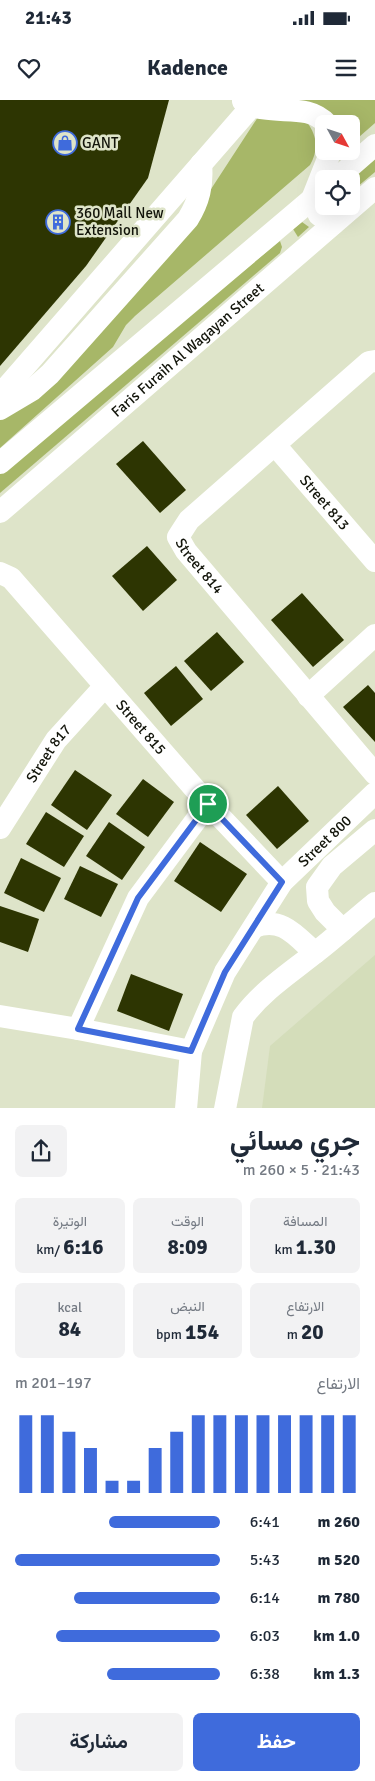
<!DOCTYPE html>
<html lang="ar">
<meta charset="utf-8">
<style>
:root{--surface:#fff;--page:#f2f2f3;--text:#1f2937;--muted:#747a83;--accent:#3f6bdc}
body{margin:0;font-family:Signika,Vazirmatn,sans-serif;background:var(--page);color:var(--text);direction:rtl;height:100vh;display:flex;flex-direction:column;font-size:19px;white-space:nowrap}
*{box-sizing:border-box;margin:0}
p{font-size:16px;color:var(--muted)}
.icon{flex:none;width:28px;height:28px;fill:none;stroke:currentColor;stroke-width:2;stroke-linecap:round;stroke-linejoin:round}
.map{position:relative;height:1008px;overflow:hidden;direction:ltr}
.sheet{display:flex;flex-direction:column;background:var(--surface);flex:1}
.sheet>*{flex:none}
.needle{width:32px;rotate:130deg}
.tools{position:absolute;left:315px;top:15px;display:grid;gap:10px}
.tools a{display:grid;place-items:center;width:45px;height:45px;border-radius:8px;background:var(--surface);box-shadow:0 5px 20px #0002;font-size:25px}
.pin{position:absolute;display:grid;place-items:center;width:42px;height:42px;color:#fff;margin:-21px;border:2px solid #fff;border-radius:50%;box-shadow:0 1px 5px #0007}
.round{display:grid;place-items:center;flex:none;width:52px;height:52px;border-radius:8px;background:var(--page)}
.summary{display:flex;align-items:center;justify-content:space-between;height:85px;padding:0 15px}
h1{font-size:28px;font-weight:700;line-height:38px}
.stats{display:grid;grid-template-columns:repeat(3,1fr);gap:8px;height:85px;padding:5px 15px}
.stats div{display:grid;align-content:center;border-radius:8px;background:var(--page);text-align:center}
.stats b{font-size:21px;font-weight:700}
.stats small{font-size:14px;font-weight:400}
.stats p{font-size:14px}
.chart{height:140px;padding:10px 15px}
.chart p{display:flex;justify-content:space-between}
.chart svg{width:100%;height:90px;margin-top:5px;stroke:var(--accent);stroke-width:6}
.primary-button{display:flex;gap:10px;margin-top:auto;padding:10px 15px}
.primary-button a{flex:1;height:58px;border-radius:8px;background:var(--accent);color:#fff;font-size:20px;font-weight:700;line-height:58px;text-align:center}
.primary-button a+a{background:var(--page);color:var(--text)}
ul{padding:0 15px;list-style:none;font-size:16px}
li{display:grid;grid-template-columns:80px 60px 1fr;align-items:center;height:38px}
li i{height:12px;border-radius:6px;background:var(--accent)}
.status{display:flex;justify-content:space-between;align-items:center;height:35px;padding:0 25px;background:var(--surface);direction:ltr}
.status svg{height:14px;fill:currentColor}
header{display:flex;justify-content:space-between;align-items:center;height:65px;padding:0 15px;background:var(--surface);font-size:22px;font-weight:700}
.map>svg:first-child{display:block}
.built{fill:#d4ddba}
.green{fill:#a7b768}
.building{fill:#2d3502}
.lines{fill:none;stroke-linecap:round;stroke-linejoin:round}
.minor{stroke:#fff;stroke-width:22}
.route-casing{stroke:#fff;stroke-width:10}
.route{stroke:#3f6bdc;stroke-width:6}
.labels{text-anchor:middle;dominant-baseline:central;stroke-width:5;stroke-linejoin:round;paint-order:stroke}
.poi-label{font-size:15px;fill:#12140a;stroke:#dee4c9;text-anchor:start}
.street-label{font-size:15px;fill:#12140a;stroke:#dee4c9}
</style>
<div class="status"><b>21:43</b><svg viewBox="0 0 49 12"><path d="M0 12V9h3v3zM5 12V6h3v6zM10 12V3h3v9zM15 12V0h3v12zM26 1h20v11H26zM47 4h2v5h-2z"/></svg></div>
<header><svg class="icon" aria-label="menu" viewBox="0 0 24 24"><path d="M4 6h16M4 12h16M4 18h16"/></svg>Kadence<svg class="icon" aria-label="heart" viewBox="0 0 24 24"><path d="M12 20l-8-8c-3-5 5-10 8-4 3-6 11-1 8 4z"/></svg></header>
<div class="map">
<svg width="375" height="1009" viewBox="0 0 375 1009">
<rect width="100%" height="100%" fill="#dee4c9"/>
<polygon class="built" points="375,855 375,1008 262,1008 270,946"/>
<g class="green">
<polygon points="290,0 375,0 375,23 351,44 351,24 324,24"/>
<path d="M258,17L307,22C317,36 319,49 310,65L135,216L126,225L113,247L0,348V320L200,106Z"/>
<polygon points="375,48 375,72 351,92 351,79"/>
<polygon points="302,122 309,127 298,137 293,129"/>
<polygon points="280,141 282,147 280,153 0,393 0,370"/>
</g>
<g class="building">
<polygon points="0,0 169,0 148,78 86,166 0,266"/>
<polygon points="143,341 186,390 160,413 116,364"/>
<polygon points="147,446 177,480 143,511 112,476"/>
<polygon points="302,493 344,540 313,567 271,520"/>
<polygon points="217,532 244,562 211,591 184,561"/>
<polygon points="176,566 203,599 171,626 144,593"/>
<polygon points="368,585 375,593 375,642 343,607"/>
<polygon points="75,670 112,695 87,730 51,705"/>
<polygon points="143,679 174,702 148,737 116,714"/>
<polygon points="278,686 309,721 277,749 246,715"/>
<polygon points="46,712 84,736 64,767 26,744"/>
<polygon points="109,722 145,747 122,780 86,756"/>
<polygon points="200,742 247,774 221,812 174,781"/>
<polygon points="21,758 61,778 44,812 4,793"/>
<polygon points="80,766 118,784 101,817 64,799"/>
<polygon points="0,806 39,819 28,852 0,842"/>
<polygon points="131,874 183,894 169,931 117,911"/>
</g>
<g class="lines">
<g class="minor">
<path d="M243,1C272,19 305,0 327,24"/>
<polyline points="331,51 312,99 319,115 333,124"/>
<polyline points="336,79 375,45"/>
<path id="s1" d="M375,261L369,262L189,420L178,437L186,451L375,674"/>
<polyline points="0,295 257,0"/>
<path d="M0,309L32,290L50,274L188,119C199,101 203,85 201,64"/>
<path id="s2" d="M275,345L375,461"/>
<polyline points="0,363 324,89"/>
<path id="s3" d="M0,412L375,88"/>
<path id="s4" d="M0,473L11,478L208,704L282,782"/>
<polyline points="308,596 375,535"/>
<path id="s5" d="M0,728L56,640L105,586"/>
<path d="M254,827C282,816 296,836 315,853"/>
<polyline points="343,830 325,812 318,801 317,787 332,766 375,730"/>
<polyline points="0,916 78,929 191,951"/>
<polyline points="78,929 138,798 208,704"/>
<path id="s6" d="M186,1009L191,951L225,872L282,782L375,693"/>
<path d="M225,1009L243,917C262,891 290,873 315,853C336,837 355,819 375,803"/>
</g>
</g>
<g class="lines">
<g class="route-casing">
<polygon id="route" points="208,704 282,782 225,872 191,951 78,929 138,798"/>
</g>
<use href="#route" class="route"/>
</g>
<defs>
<g id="shop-ring" transform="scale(1.25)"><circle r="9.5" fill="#dee4c9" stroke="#3f6bdc" stroke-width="1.5"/><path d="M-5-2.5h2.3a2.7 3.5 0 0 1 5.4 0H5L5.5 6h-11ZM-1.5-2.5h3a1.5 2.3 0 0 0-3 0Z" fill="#3f6bdc"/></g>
<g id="building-ring" transform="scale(1.25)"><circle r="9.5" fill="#dee4c9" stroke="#3f6bdc" stroke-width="1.5"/><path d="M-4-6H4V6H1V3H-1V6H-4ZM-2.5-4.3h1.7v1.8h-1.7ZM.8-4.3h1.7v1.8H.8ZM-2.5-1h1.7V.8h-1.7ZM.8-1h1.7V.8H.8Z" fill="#3f6bdc"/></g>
</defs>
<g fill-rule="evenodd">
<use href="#shop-ring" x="65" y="43"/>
<use href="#building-ring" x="58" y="122"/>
</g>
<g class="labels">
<g class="poi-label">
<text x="82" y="43">GANT</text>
<text x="76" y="113">360 Mall New<tspan x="76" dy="17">Extension</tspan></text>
</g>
<g class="street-label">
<text stroke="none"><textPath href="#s3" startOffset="248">Faris Furaih Al Wagayan Street</textPath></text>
<text stroke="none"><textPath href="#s2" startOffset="76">Street 813</textPath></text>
<text stroke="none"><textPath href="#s1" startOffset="302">Street 814</textPath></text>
<text stroke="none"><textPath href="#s4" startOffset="210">Street 815</textPath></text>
<text stroke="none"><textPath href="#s5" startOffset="89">Street 817</textPath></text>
<text stroke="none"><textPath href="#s6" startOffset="310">Street 800</textPath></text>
</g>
</g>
</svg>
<div class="tools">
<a><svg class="needle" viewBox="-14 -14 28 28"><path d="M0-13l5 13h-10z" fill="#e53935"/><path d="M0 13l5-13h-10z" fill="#747a83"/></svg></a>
<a><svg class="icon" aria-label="locate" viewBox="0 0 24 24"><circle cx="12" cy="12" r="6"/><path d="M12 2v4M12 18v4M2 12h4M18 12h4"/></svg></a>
</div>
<div class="pin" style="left:208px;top:704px;background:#1e9e55"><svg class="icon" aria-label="arrive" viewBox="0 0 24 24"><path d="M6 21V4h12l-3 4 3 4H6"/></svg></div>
</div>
<section class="sheet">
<div class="summary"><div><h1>جري مسائي</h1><p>21:43 · 5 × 260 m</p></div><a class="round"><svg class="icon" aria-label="share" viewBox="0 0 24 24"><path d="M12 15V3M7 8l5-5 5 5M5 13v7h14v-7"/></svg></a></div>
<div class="stats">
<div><p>المسافة</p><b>1.30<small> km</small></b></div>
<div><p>الوقت</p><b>8:09</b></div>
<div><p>الوتيرة</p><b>6:16<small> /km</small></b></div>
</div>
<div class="stats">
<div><p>الارتفاع</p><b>20<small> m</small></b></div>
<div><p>النبض</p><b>154<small> bpm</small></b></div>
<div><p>kcal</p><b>84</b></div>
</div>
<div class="chart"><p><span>الارتفاع</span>197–201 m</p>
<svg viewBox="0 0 160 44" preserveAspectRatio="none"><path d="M5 44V6M15 44V6M25 44V14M35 44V22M45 44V38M55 44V38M65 44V22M75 44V14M85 44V6M95 44V6M105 44V6M115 44V6M125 44V6M135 44V6M145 44V6M155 44V6"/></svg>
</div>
<ul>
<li><b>260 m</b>6:41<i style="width:54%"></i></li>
<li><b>520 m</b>5:43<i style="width:100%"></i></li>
<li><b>780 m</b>6:14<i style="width:71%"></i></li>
<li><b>1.0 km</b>6:03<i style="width:80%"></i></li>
<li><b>1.3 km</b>6:38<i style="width:55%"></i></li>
</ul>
<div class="primary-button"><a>حفظ</a><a>مشاركة</a></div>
</section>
